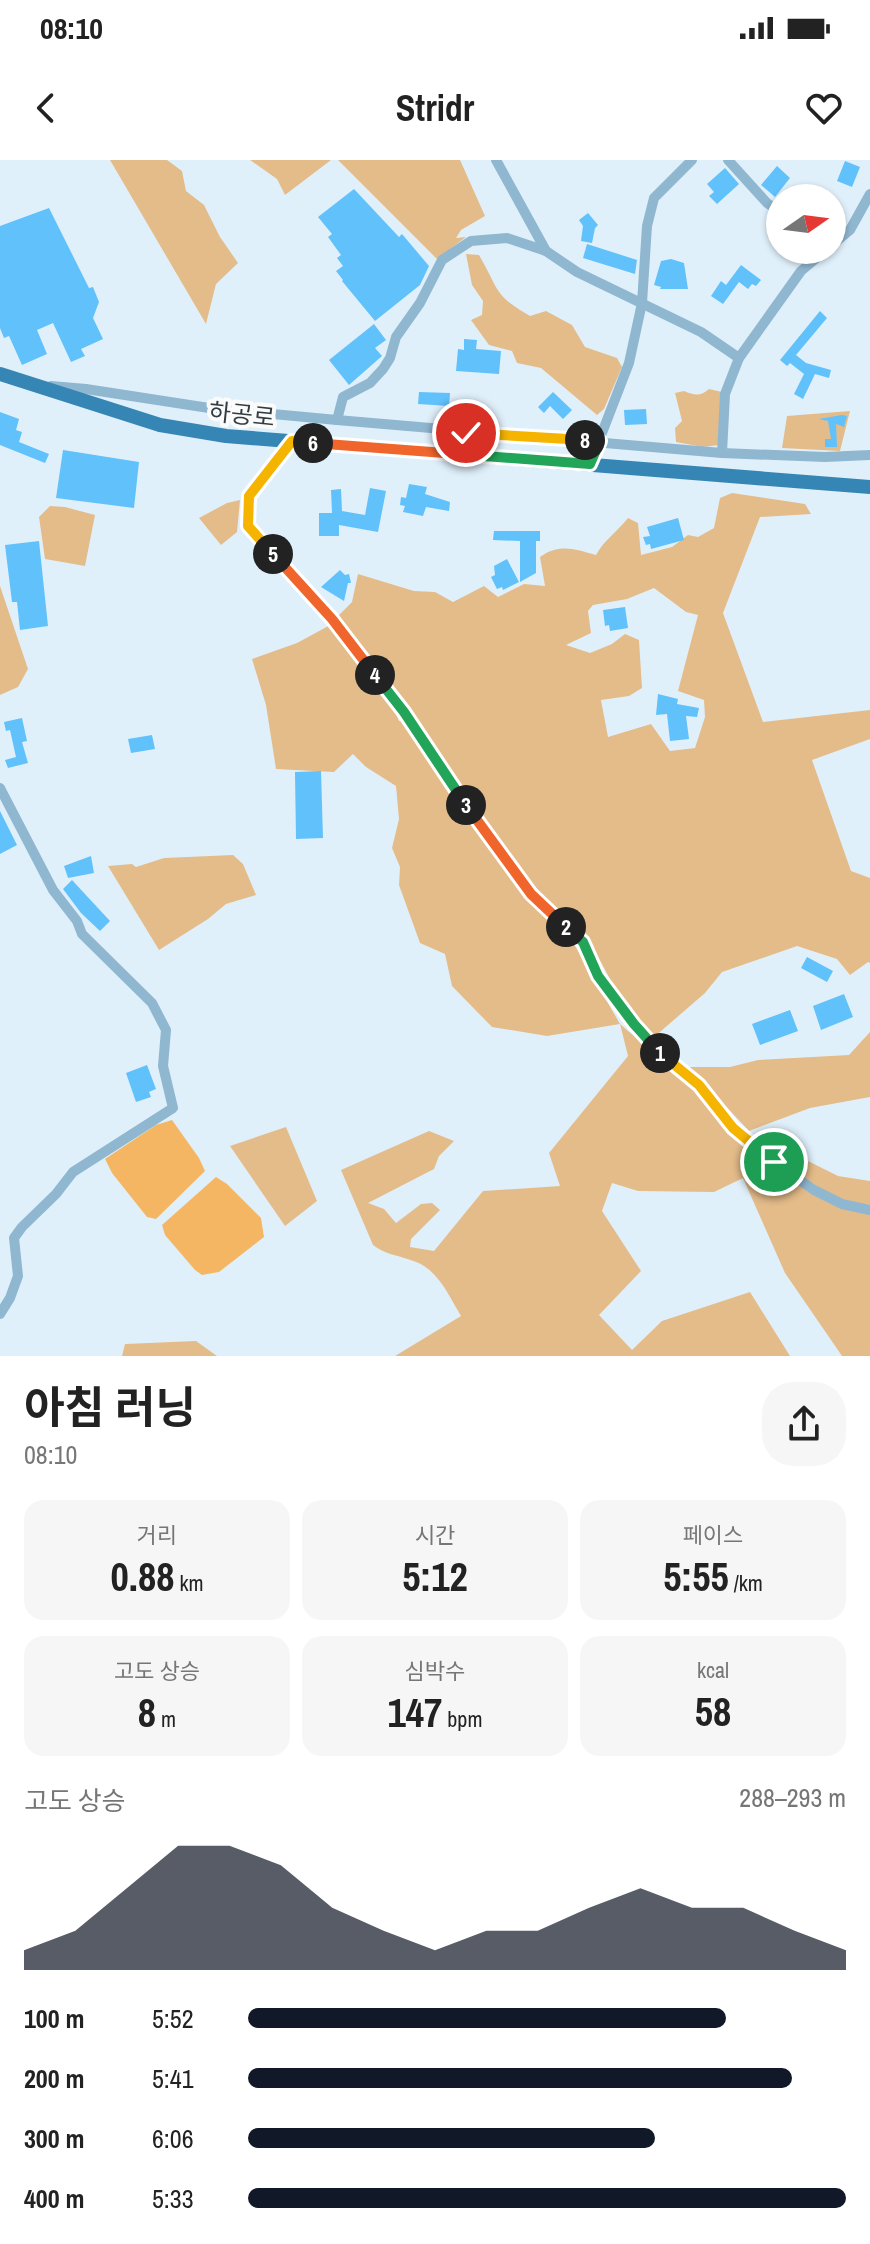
<!DOCTYPE html>
<html lang="ko">
<meta charset="utf-8">
<style>
:root{--surface:#fff;--page:#f6f6f6;--text:#222;--muted:#767676;--accent:#111827}
body{margin:0;font-family:"Archivo Narrow","Noto Sans KR",sans-serif;background:var(--page);color:var(--text);height:100vh;display:flex;flex-direction:column;font-size:30px;white-space:nowrap}
*{box-sizing:border-box;margin:0}
p{font-size:26px;color:var(--muted)}
.icon{flex:none;width:44px;height:44px;fill:none;stroke:currentColor;stroke-width:2;stroke-linecap:round;stroke-linejoin:round}
.map{position:relative;height:1196px;overflow:hidden}
.drawer{display:flex;flex-direction:column;background:var(--surface);flex:1}
.drawer>*{flex:none}
.needle{width:52px;rotate:76deg}
.buttons{position:absolute;left:766px;top:24px;display:grid;gap:16px}
.buttons a{display:grid;place-items:center;width:80px;height:80px;border-radius:50%;background:var(--surface);box-shadow:0 2px 6px #0004;font-size:40px}
.pin{position:absolute;display:grid;place-items:center;width:68px;height:68px;color:#fff;margin:-34px;border:4px solid #fff;border-radius:50%;box-shadow:0 2px 8px #0007}
.km{position:absolute;width:40px;height:40px;margin:-20px;border-radius:50%;background:#222;color:#fff;font-size:22px;line-height:40px;text-align:center}
.round{display:grid;place-items:center;flex:none;width:84px;height:84px;border-radius:32px;background:var(--page)}
.overview{display:flex;align-items:center;justify-content:space-between;height:136px;padding:0 24px}
h1{font-size:44px;font-weight:700;line-height:60px}
.figures{display:grid;grid-template-columns:repeat(3,1fr);gap:12px;height:136px;padding:8px 24px}
.figures div{display:grid;align-content:center;border-radius:20px;background:var(--page);text-align:center}
.figures b{font-size:40px;font-weight:700}
.figures small{font-size:22px;font-weight:400}
.figures p{font-size:22px}
.chart{height:224px;padding:16px 24px}
.chart p{display:flex;justify-content:space-between}
.chart svg{width:100%;height:144px;margin-top:8px;fill:var(--accent);opacity:.7}
ul{padding:0 24px;list-style:none;font-size:26px}
li{display:grid;grid-template-columns:128px 96px 1fr;align-items:center;height:60px}
li i{height:20px;border-radius:10px;background:var(--accent)}
.status{display:flex;justify-content:space-between;align-items:center;height:56px;padding:0 40px;background:var(--surface);direction:ltr}
.status svg{height:22px;fill:currentColor}
header{display:flex;justify-content:space-between;align-items:center;height:104px;padding:0 24px;background:var(--surface);font-size:36px;font-weight:700}
.map>svg:first-child{display:block}
.green{fill:#e4bc8a;fill-rule:evenodd}
.water{fill:#f5b664}
.building{fill:#60c1fb}
.lines{fill:none;stroke-linecap:round;stroke-linejoin:round}
.minor{stroke:#90b7d0;stroke-width:10}
.major{stroke:#3586b4;stroke-width:14}
.split-1-casing{stroke:#fff;stroke-width:16}
.split-2-casing{stroke:#fff;stroke-width:16}
.split-3-casing{stroke:#fff;stroke-width:16}
.split-4-casing{stroke:#fff;stroke-width:16}
.split-5-casing{stroke:#fff;stroke-width:16}
.split-6-casing{stroke:#fff;stroke-width:16}
.split-7-casing{stroke:#fff;stroke-width:16}
.split-8-casing{stroke:#fff;stroke-width:16}
.split-9-casing{stroke:#fff;stroke-width:16}
.split-1{stroke:#f5b400;stroke-width:10}
.split-2{stroke:#22a559;stroke-width:10}
.split-3{stroke:#f0652b;stroke-width:10}
.split-4{stroke:#22a559;stroke-width:10}
.split-5{stroke:#f0652b;stroke-width:10}
.split-6{stroke:#f5b400;stroke-width:10}
.split-7{stroke:#f0652b;stroke-width:10}
.split-8{stroke:#22a559;stroke-width:10}
.split-9{stroke:#f5b400;stroke-width:10}
.labels{text-anchor:middle;dominant-baseline:central;stroke-width:8;stroke-linejoin:round;paint-order:stroke}
.street-label{font-size:24px;fill:#323d43;stroke:#fbfbfb}
</style>
<div class="status"><b>08:10</b><svg viewBox="0 0 49 12"><path d="M0 12V9h3v3zM5 12V6h3v6zM10 12V3h3v9zM15 12V0h3v12zM26 1h20v11H26zM47 4h2v5h-2z"/></svg></div>
<header><svg class="icon" aria-label="back" viewBox="0 0 24 24"><path d="M15 5l-7 7 7 7"/></svg>Stridr<svg class="icon" aria-label="heart" viewBox="0 0 24 24"><path d="M12 20l-8-8c-3-5 5-10 8-4 3-6 11-1 8 4z"/></svg></header>
<div class="map">
<svg width="870" height="1196" viewBox="0 0 870 1196">
<rect width="100%" height="100%" fill="#e0f0fb"/>
<g class="green">
<polygon points="110,0 167,0 182,11 186,31 204,45 220,77 238,103 216,124 206,164"/>
<polygon points="250,0 331,0 285,35 277,19"/>
<polygon points="338,0 460,0 485,56 461,70 456,78 466,77 437,99"/>
<path d="M466,94L479,95C499,129 493,135 530,156L546,151L572,165L585,187L617,198L622,207L604,249L597,255L541,208L517,203L512,191L489,185L471,160L482,155L483,141L472,125Z"/>
<path d="M709,229L722,232L719,285L703,287L676,282L675,268L682,261L675,233L684,231C694,235 700,237 709,229Z"/>
<polygon points="850,251 840,291 782,288 787,256"/>
<path d="M732,333L805,344L811,354L760,357L723,453L763,562L870,550V579L812,600L851,711L870,718V803L868,802L850,815L837,799L797,786L722,812L705,833L653,878L611,821L589,780L528,720L520,727L530,741L570,777L620,864L698,931L756,992L763,985L799,1011L806,1000L838,1016L870,1021V1196H842L785,1113L743,1018L714,1032L638,1031L612,1023L602,1051L641,1111L599,1155L632,1190L662,1161L750,1132L790,1196H395L461,1156C449,1136 438,1110 416,1102C402,1096 385,1095 373,1085L341,1010L429,971L454,981L439,996L434,1009L368,1043L384,1049L396,1063L421,1044L432,1043L440,1050L411,1079L410,1087L434,1091L483,1031L560,1026L549,993L628,896L620,864L547,876L492,867L452,826L445,794L420,783L399,725L400,707L392,688L399,659L396,626L366,607L353,594L334,612L276,609L266,545L252,499L297,483L332,464L393,547L399,561L418,563L338,456L352,442L358,414L414,431L435,432L453,442L484,426L498,437L524,424L545,426L540,397C559,383 575,389 596,395C604,380 617,372 628,358L638,363L641,395L672,387L688,375L698,377L714,368L720,338ZM654,428L686,452L698,455L678,531L704,540L705,557L695,588L670,591L651,564L608,577L601,540L629,536L642,528L639,480L625,474L612,484L590,493L566,485L591,473L588,451L593,445L627,439Z"/>
<polygon points="240,340 237,372 221,385 199,358 227,343"/>
<polygon points="50,346 65,347 95,355 85,406 45,399 39,357"/>
<polygon points="0,426 28,509 18,527 0,535"/>
<polygon points="233,695 243,704 256,735 226,744 208,759 159,790 108,706 132,704 136,707 164,698"/>
<polygon points="870,872 870,937 810,948 749,971 689,907 730,907 758,900 849,895"/>
<polygon points="286,967 317,1041 285,1066 230,986"/>
<polygon points="196,1181 217,1196 122,1196 125,1184"/>
</g>
<g class="water">
<polygon points="172,960 199,998 205,1011 156,1059 147,1057 112,1013 105,999 156,965"/>
<polygon points="216,1017 227,1024 261,1058 264,1077 219,1112 202,1115 195,1110 165,1075 162,1065"/>
</g>
<g class="building">
<polygon points="845,1 860,7 852,27 837,21"/>
<polygon points="777,6 790,18 775,37 761,25"/>
<polygon points="725,8 739,24 717,44 709,36 714,32 707,24"/>
<polygon points="354,29 399,77 402,74 429,106 420,125 375,161 342,121 343,120 336,111 343,106 337,98 341,95 328,77 332,74 318,57"/>
<polygon points="49,48 89,128 93,127 99,142 93,158 103,179 81,189 85,196 71,202 53,163 37,170 47,194 22,205 9,176 4,178 0,168 0,66"/>
<polygon points="588,53 598,65 595,68 592,83 581,81 583,66 579,60"/>
<polygon points="587,84 637,100 635,114 583,98"/>
<polygon points="671,99 684,103 688,129 660,129 661,127 654,125 661,101"/>
<polygon points="741,105 761,120 756,126 752,124 748,129 739,122 723,144 711,136 721,121 726,125"/>
<polygon points="820,151 827,158 796,195 806,203 831,210 829,218 815,214 803,239 794,234 804,214 790,203 787,206 780,200"/>
<polygon points="374,164 386,180 375,188 382,196 349,225 329,200"/>
<polygon points="464,179 477,180 476,189 501,191 499,214 456,211 458,189 464,190"/>
<polygon points="419,232 450,233 449,246 418,244"/>
<polygon points="553,232 572,250 563,259 550,246 544,253 538,247"/>
<polygon points="646,249 647,264 625,265 624,250"/>
<polygon points="0,252 19,259 16,270 22,272 19,282 49,294 45,303 0,285"/>
<polygon points="842,255 847,256 844,267 836,264 837,287 825,287 825,279 831,279 828,261 819,259"/>
<polygon points="63,290 139,302 134,348 56,338"/>
<polygon points="409,324 427,327 425,334 450,342 449,351 426,347 423,356 403,352 405,346 400,345 401,337 406,338"/>
<polygon points="370,328 386,331 378,372 339,365 339,376 319,376 319,353 332,353 331,330 341,329 342,351 365,355"/>
<polygon points="678,358 684,380 651,389 650,384 646,385 643,377 650,376 647,367"/>
<polygon points="494,371 540,371 540,381 536,381 536,413 520,422 520,381 493,380"/>
<polygon points="39,381 48,466 20,470 17,442 12,442 5,385"/>
<polygon points="507,399 519,422 503,430 502,427 497,429 491,417 495,415 494,406"/>
<polygon points="340,410 345,415 349,414 351,423 348,423 344,441 321,427"/>
<polygon points="625,447 628,468 610,471 609,465 605,466 603,450"/>
<polygon points="658,534 678,539 677,544 699,548 697,557 686,556 689,579 670,581 667,554 656,555"/>
<polygon points="22,558 27,581 22,582 28,603 8,608 5,600 16,597 10,570 6,571 4,562"/>
<polygon points="152,575 155,589 131,593 128,579"/>
<polygon points="321,611 323,678 296,679 295,612"/>
<polygon points="0,651 17,685 0,694"/>
<polygon points="91,696 94,713 68,718 64,706"/>
<polygon points="72,720 110,761 100,771 81,753 63,729"/>
<polygon points="807,797 833,811 827,822 801,808"/>
<polygon points="844,834 853,857 821,870 813,846"/>
<polygon points="790,850 798,871 760,885 752,864"/>
<polygon points="147,905 156,929 149,932 151,937 136,942 126,913"/>
</g>
<g class="lines">
<g class="minor">
<polyline points="496,0 546,91 577,112 701,172 739,198"/>
<polyline points="728,0 767,43 780,52"/>
<polyline points="832,85 850,70 870,34"/>
<polyline points="51,226 86,229 209,248 337,260 343,237 370,223 383,209 390,198 396,177 420,143 442,100 471,81 507,78 546,91"/>
<polyline points="337,260 722,293 825,297 870,295"/>
<polyline points="292,281 249,336 248,366 332,459 398,545 454,629 531,734 583,782 598,816 634,864 659,893 699,925 733,968 774,1002 814,1030 842,1044 870,1050"/>
<polyline points="722,293 725,234 739,198 801,111 826,90"/>
<polyline points="590,304 629,203 642,143 647,66 654,38 692,0"/>
<polyline points="0,628 53,730 77,761 82,774 152,843 166,870 163,906 173,948 73,1012 56,1034 22,1067 14,1078 18,1116 10,1138 0,1154"/>
</g>
<polyline class="major" points="0,214 160,265 226,276 870,327"/>
</g>
<g class="lines">
<g class="split-1-casing">
<polyline id="split-1" points="660,893 699,925 733,968 774,1002"/>
</g>
<g class="split-2-casing">
<polyline id="split-2" points="566,767 583,782 598,816 634,864 660,893"/>
</g>
<g class="split-3-casing">
<polyline id="split-3" points="466,645 531,734 566,767"/>
</g>
<g class="split-4-casing">
<polyline id="split-4" points="375,515 404,552 466,645"/>
</g>
<g class="split-5-casing">
<polyline id="split-5" points="273,394 332,459 375,515"/>
</g>
<g class="split-6-casing">
<polyline id="split-6" points="273,394 248,366 249,336 292,281 313,283"/>
</g>
<g class="split-7-casing">
<polyline id="split-7" points="313,283 471,295"/>
</g>
<g class="split-8-casing">
<polyline id="split-8" points="471,295 590,304 600,281 585,280"/>
</g>
<g class="split-9-casing">
<polyline id="split-9" points="466,273 585,280"/>
</g>
<use href="#split-1" class="split-1"/>
<use href="#split-2" class="split-2"/>
<use href="#split-3" class="split-3"/>
<use href="#split-4" class="split-4"/>
<use href="#split-5" class="split-5"/>
<use href="#split-6" class="split-6"/>
<use href="#split-7" class="split-7"/>
<use href="#split-8" class="split-8"/>
<use href="#split-9" class="split-9"/>
</g>
<g class="labels">
<g class="street-label">
<text transform="translate(242 254) rotate(6)">하공로</text>
</g>
</g>
</svg>
<div class="buttons">
<a><svg class="needle" viewBox="-14 -14 28 28"><path d="M0-13l5 13h-10z" fill="#e53935"/><path d="M0 13l5-13h-10z" fill="#767676"/></svg></a>
</div>
<div class="pin" style="left:774px;top:1002px;background:#1e9e55"><svg class="icon" aria-label="arrive" viewBox="0 0 24 24"><path d="M6 21V4h12l-3 4 3 4H6"/></svg></div>
<div class="pin" style="left:466px;top:273px;background:#d93025"><svg class="icon" aria-label="check" viewBox="0 0 24 24"><path d="M5 12l5 5 9-10"/></svg></div>
<b class="km" style="left:660px;top:893px">1</b>
<b class="km" style="left:566px;top:767px">2</b>
<b class="km" style="left:466px;top:645px">3</b>
<b class="km" style="left:375px;top:515px">4</b>
<b class="km" style="left:273px;top:394px">5</b>
<b class="km" style="left:313px;top:283px">6</b>
<b class="km" style="left:585px;top:280px">8</b>
</div>
<section class="drawer">
<div class="overview"><div><h1>아침 러닝</h1><p>08:10</p></div><a class="round"><svg class="icon" aria-label="share" viewBox="0 0 24 24"><path d="M12 15V3M7 8l5-5 5 5M5 13v7h14v-7"/></svg></a></div>
<div class="figures">
<div><p>거리</p><b>0.88<small> km</small></b></div>
<div><p>시간</p><b>5:12</b></div>
<div><p>페이스</p><b>5:55<small> /km</small></b></div>
</div>
<div class="figures">
<div><p>고도 상승</p><b>8<small> m</small></b></div>
<div><p>심박수</p><b>147<small> bpm</small></b></div>
<div><p>kcal</p><b>58</b></div>
</div>
<div class="chart"><p><span>고도 상승</span>288–293 m</p>
<svg viewBox="0 0 160 44" preserveAspectRatio="none"><path d="M0 44V38L10 32L20 19L30 6L40 6L50 12L60 25L70 32L80 38L90 32L100 32L110 25L120 19L130 25L140 25L150 32L160 38V44z"/></svg>
</div>
<ul>
<li><b>100 m</b>5:52<i style="width:80%"></i></li>
<li><b>200 m</b>5:41<i style="width:91%"></i></li>
<li><b>300 m</b>6:06<i style="width:68%"></i></li>
<li><b>400 m</b>5:33<i style="width:100%"></i></li>
</ul>
</section>
